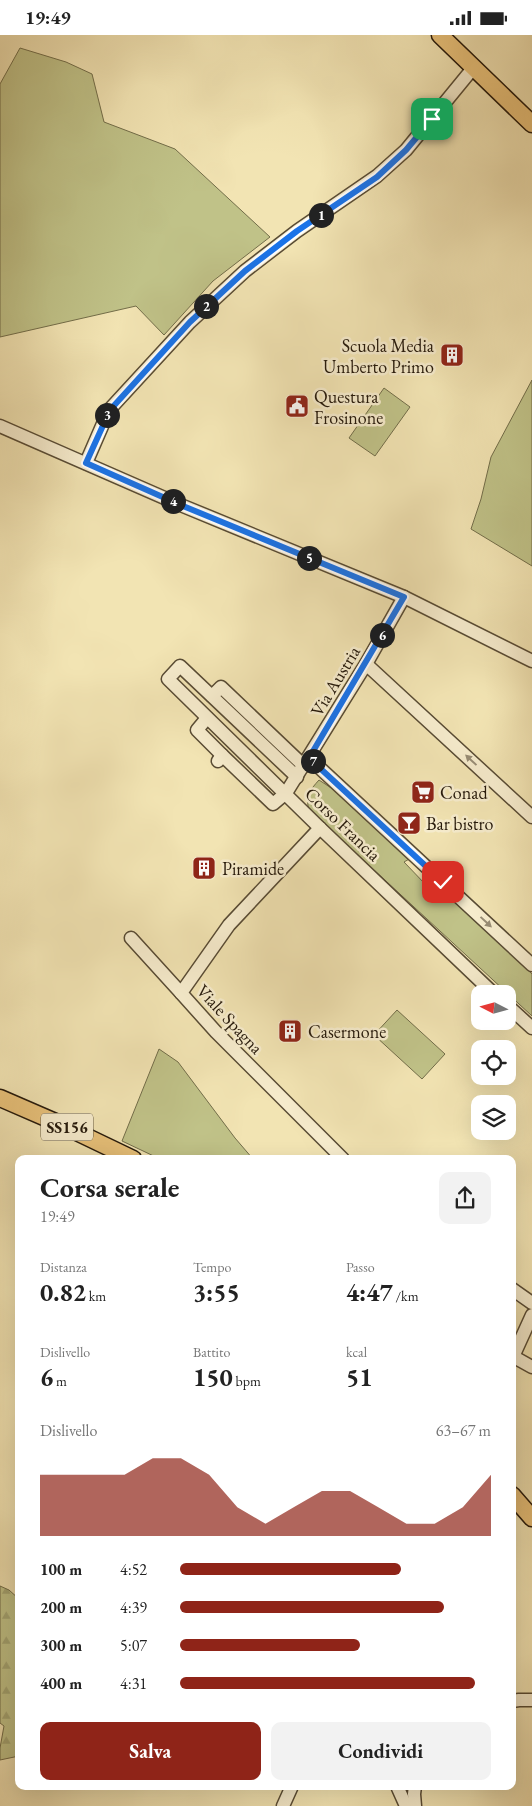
<!DOCTYPE html>
<html lang="it">
<meta charset="utf-8">
<style>
:root{--surface:#fff;--page:#f2f2f2;--text:#222;--muted:#767676;--accent:#8f2418}
body{margin:0;font-family:"EB Garamond",serif;background:var(--page);color:var(--text);height:100vh;display:flex;flex-direction:column;font-size:19px;white-space:nowrap}
*{box-sizing:border-box;margin:0}
p{font-size:16px;color:var(--muted)}
.icon{flex:none;width:28px;height:28px;fill:none;stroke:currentColor;stroke-width:2;stroke-linecap:round;stroke-linejoin:round}
.map{position:relative;flex:1;overflow:hidden}
.drawer{position:absolute;left:15px;top:1120px;width:501px;height:635px;display:flex;flex-direction:column;background:var(--surface);border-radius:10px;box-shadow:0 5px 20px #0002}
.drawer>*{flex:none}
.needle{width:32px;rotate:276deg}
.fabs{position:absolute;left:471px;top:950px;display:grid;gap:10px}
.fabs a{display:grid;place-items:center;width:45px;height:45px;border-radius:10px;background:var(--surface);box-shadow:0 5px 20px #0002;font-size:25px}
.pin{position:absolute;display:grid;place-items:center;width:42px;height:42px;color:#fff;margin:-21px;border-radius:10px;box-shadow:0 2px 8px #0006}
.km{position:absolute;width:25px;height:25px;margin:-12px;border-radius:50%;background:#222;color:#fff;font-size:14px;line-height:25px;text-align:center}
.round{display:grid;place-items:center;flex:none;width:52px;height:52px;border-radius:10px;background:var(--page)}
.head{display:flex;align-items:center;justify-content:space-between;height:85px;padding:0 25px}
h1{font-size:28px;font-weight:700;line-height:38px}
.stats{display:grid;grid-template-columns:repeat(3,1fr);gap:8px;height:85px;padding:5px 25px}
.stats div{display:grid;align-content:center}
.stats b{font-size:25px;font-weight:700}
.stats small{font-size:14px;font-weight:400}
.stats p{font-size:14px}
.chart{height:140px;padding:10px 25px}
.chart p{display:flex;justify-content:space-between}
.chart svg{width:100%;height:90px;margin-top:5px;fill:var(--accent);opacity:.7}
.cta{display:flex;gap:10px;margin-top:auto;padding:10px 25px}
.cta a{flex:1;height:58px;border-radius:10px;background:var(--accent);color:#fff;font-size:20px;font-weight:700;line-height:58px;text-align:center}
.cta a+a{background:var(--page);color:var(--text)}
ul{padding:0 25px;list-style:none;font-size:16px}
li{display:grid;grid-template-columns:80px 60px 1fr;align-items:center;height:38px}
li i{height:12px;border-radius:6px;background:var(--accent)}
.status{display:flex;justify-content:space-between;align-items:center;height:35px;padding:0 25px;background:var(--surface);direction:ltr}
.status svg{height:14px;fill:currentColor}
.map>svg:first-child{display:block}
.green{fill:#c0c288;stroke:#726d49}
.forest{fill:url(#forest-firs);stroke:#726d49}
.lines{fill:none;stroke-linecap:round;stroke-linejoin:round}
.minor-casing{stroke:#584b34;stroke-width:15}
.major-casing{stroke:#24180a;stroke-width:19}
.minor{stroke:#f7edce;stroke-width:12}
.major{stroke:#e9c27a;stroke-width:16}
.oneway{fill:#988d76}
.route-casing{stroke:#fff;stroke-width:10}
.route{stroke:#1a73e8;stroke-width:6}
.labels{text-anchor:middle;dominant-baseline:central;stroke-width:5;stroke-linejoin:round;paint-order:stroke}
.shield{fill:#f7edce;stroke:#635845;stroke-width:1}
.shield-label{font-size:16px;font-weight:bold;fill:#24180a}
.poi-label{font-size:18px;fill:#24180a;stroke:#f7edce;text-anchor:start}
.street-label{font-size:18px;fill:#24180a;stroke:#f7edce}
</style>
<div class="status"><b>19:49</b><svg viewBox="0 0 49 12"><path d="M0 12V9h3v3zM5 12V6h3v6zM10 12V3h3v9zM15 12V0h3v12zM26 1h20v11H26zM47 4h2v5h-2z"/></svg></div>
<div class="map">
<svg width="532" height="1771" viewBox="0 0 532 1771">
<defs>
<pattern id="forest-firs" width="22" height="20" patternUnits="userSpaceOnUse" patternTransform="scale(1.25)"><rect width="22" height="20" fill="#c0c288"/><path d="M5 1l3.5 6h-7zM16 11l3.5 6h-7z" fill="#a5a674"/></pattern>
</defs>
<rect width="100%" height="100%" fill="#f2e4b3"/>
<filter id="stains"><feTurbulence type="fractalNoise" baseFrequency=".004" numOctaves="4"/><feColorMatrix values="0 0 0 0 .2 0 0 0 0 .09 0 0 0 0 .02 0 0 0 .5 -.17"/></filter>
<radialGradient id="worn" r=".72"><stop offset=".6" stop-color="#630" stop-opacity="0"/><stop offset="1" stop-color="#630" stop-opacity=".3"/></radialGradient>
<g class="green">
<polygon points="20,13 66,27 92,39 104,87 175,114 270,202 213,246 164,300 136,271 0,302 0,49"/>
<polygon points="532,345 532,531 471,494 481,464 491,422"/>
<polygon points="384,353 410,372 375,421 349,403"/>
<path d="M319,745L351,766L411,823L404,827L426,850L435,847L532,939V981L309,775C305,761 310,755 319,745Z"/>
<polygon points="397,975 445,1019 422,1044 374,1000"/>
<polygon points="159,1014 178,1027 235,1103 253,1124 160,1124 122,1106"/>
</g>
<polygon class="forest" points="0,1551 9,1555 19,1564 19,1721 0,1725 0,1713 4,1691 0,1688"/>
<g class="lines">
<g class="minor-casing">
<g id="minor">
<polyline points="0,391 183,471 404,562 532,626"/>
<polyline points="86,428 109,375 190,287 245,236 297,196 377,141 406,115 474,32"/>
<polyline points="366,629 532,782"/>
<polyline points="212,661 221,652 304,731"/>
<polyline points="207,683 197,695 222,720"/>
<polyline points="309,723 532,930"/>
<polyline points="218,726 222,720 273,769 286,758 366,629 404,562"/>
<polyline points="297,742 180,631 168,644 320,793 494,959"/>
<polyline points="320,793 229,890 181,958 216,997 343,1124"/>
<polyline points="131,903 181,958"/>
<polyline points="508,971 532,993"/>
<polyline points="512,1254 532,1268"/>
<polyline points="514,1322 532,1332"/>
<polyline points="512,1324 532,1280"/>
<polyline points="512,1666 519,1665 532,1665"/>
<polyline points="397,1751 406,1771"/>
<polyline points="415,1751 414,1759 415,1771"/>
<polyline points="283,1771 292,1751"/>
</g>
</g>
<g class="major-casing">
<g id="major">
<polyline points="440,0 532,89"/>
<polyline points="0,1063 60,1089 133,1124"/>
<polyline points="512,1460 532,1483"/>
</g>
</g>
<use href="#minor" class="minor"/>
<use href="#major" class="major"/>
</g>
<defs><path id="oneway-solid" d="M-6-.8H1V-3.2L6.5 0L1 3.2V.8H-6Z" transform="scale(1.25)"/></defs>
<g class="oneway">
<use href="#oneway-solid" transform="translate(471 725) rotate(-137)"/>
<use href="#oneway-solid" transform="translate(486 887) rotate(43)"/>
</g>
<g class="lines">
<g class="route-casing">
<polyline id="route" points="432,84 406,115 377,142 297,196 245,236 190,287 110,375 86,428 183,471 404,562 309,723 443,847"/>
</g>
<use href="#route" class="route"/>
</g>
<defs>
<g id="building-square" transform="scale(1.25)"><rect x="-9" y="-9" width="18" height="18" rx="4" fill="#8f2418" stroke="#f7edce"/><path d="M-4-6H4V6H1V3H-1V6H-4ZM-2.5-4.3h1.7v1.8h-1.7ZM.8-4.3h1.7v1.8H.8ZM-2.5-1h1.7V.8h-1.7ZM.8-1h1.7V.8H.8Z" fill="#fff"/></g>
<g id="civic-square" transform="scale(1.25)"><rect x="-9" y="-9" width="18" height="18" rx="4" fill="#8f2418" stroke="#f7edce"/><path d="M-.6-6.5H3V-4.5H.6V-3L4-1V1h2V6H-6V1h2V-1L-.6-3ZM-1.2 2.5V6h2.4V2.5Z" fill="#fff"/></g>
<g id="supermarket-square" transform="scale(1.25)"><rect x="-9" y="-9" width="18" height="18" rx="4" fill="#8f2418" stroke="#f7edce"/><path d="M-6-5.5h2.5l.6 2H6L4.5 2H-2.5L-4.4-4H-6ZM-1.5 3.2a1.3 1.3 0 1 0 .1 0ZM3 3.2a1.3 1.3 0 1 0 .1 0Z" fill="#fff"/></g>
<g id="bar-square" transform="scale(1.25)"><rect x="-9" y="-9" width="18" height="18" rx="4" fill="#8f2418" stroke="#f7edce"/><path d="M-6-5H6L.8 .8V4.5H3.5V6h-7V4.5H-.8V.8Z" fill="#fff"/></g>
</defs>
<g fill-rule="evenodd">
<use href="#building-square" x="452" y="320"/>
<use href="#civic-square" x="297" y="371"/>
<use href="#supermarket-square" x="423" y="757"/>
<use href="#bar-square" x="409" y="788"/>
<use href="#building-square" x="204" y="833"/>
<use href="#building-square" x="290" y="996"/>
</g>
<g class="labels">
<rect class="shield" x="41" y="1078.5" width="52" height="27" rx="4"/>
<g class="shield-label">
<text x="67" y="1092">SS156</text>
</g>
<g class="poi-label">
<text x="434" y="310" text-anchor="end">Scuola Media<tspan x="434" dy="21">Umberto Primo</tspan></text>
<text x="314" y="361">Questura<tspan x="314" dy="21">Frosinone</tspan></text>
<text x="440" y="757">Conad</text>
<text x="426" y="788">Bar bistro</text>
<text x="222" y="833">Piramide</text>
<text x="308" y="996">Casermone</text>
</g>
<g class="street-label">
<text transform="translate(335 646) rotate(-59)">Via Austria</text>
<text transform="translate(343 789) rotate(44)">Corso Francia</text>
<text transform="translate(230 984) rotate(47)">Viale Spagna</text>
</g>
</g>
<rect width="100%" height="100%" filter="url(#stains)"/>
<rect width="100%" height="100%" fill="url(#worn)"/>
</svg>
<div class="fabs">
<a><svg class="needle" viewBox="-14 -14 28 28"><path d="M0-13l5 13h-10z" fill="#e53935"/><path d="M0 13l5-13h-10z" fill="#767676"/></svg></a>
<a><svg class="icon" aria-label="locate" viewBox="0 0 24 24"><circle cx="12" cy="12" r="6"/><path d="M12 2v4M12 18v4M2 12h4M18 12h4"/></svg></a>
<a><svg class="icon" aria-label="layers" viewBox="0 0 24 24"><path d="M12 4l9 5-9 5-9-5zM3 14l9 5 9-5"/></svg></a>
</div>
<div class="pin" style="left:432px;top:84px;background:#1e9e55"><svg class="icon" aria-label="arrive" viewBox="0 0 24 24"><path d="M6 21V4h12l-3 4 3 4H6"/></svg></div>
<div class="pin" style="left:443px;top:847px;background:#d93025"><svg class="icon" aria-label="check" viewBox="0 0 24 24"><path d="M5 12l5 5 9-10"/></svg></div>
<b class="km" style="left:321px;top:180px">1</b>
<b class="km" style="left:206px;top:271px">2</b>
<b class="km" style="left:107px;top:380px">3</b>
<b class="km" style="left:173px;top:466px">4</b>
<b class="km" style="left:309px;top:523px">5</b>
<b class="km" style="left:382px;top:600px">6</b>
<b class="km" style="left:313px;top:726px">7</b>
<section class="drawer">
<div class="head"><div><h1>Corsa serale</h1><p>19:49</p></div><a class="round"><svg class="icon" aria-label="share" viewBox="0 0 24 24"><path d="M12 15V3M7 8l5-5 5 5M5 13v7h14v-7"/></svg></a></div>
<div class="stats">
<div><p>Distanza</p><b>0.82<small> km</small></b></div>
<div><p>Tempo</p><b>3:55</b></div>
<div><p>Passo</p><b>4:47<small> /km</small></b></div>
</div>
<div class="stats">
<div><p>Dislivello</p><b>6<small> m</small></b></div>
<div><p>Battito</p><b>150<small> bpm</small></b></div>
<div><p>kcal</p><b>51</b></div>
</div>
<div class="chart"><p><span>Dislivello</span>63–67 m</p>
<svg viewBox="0 0 160 44" preserveAspectRatio="none"><path d="M0 44V14L10 14L20 14L30 14L40 6L50 6L60 14L70 30L80 38L90 30L100 22L110 22L120 30L130 38L140 38L150 30L160 14V44z"/></svg>
</div>
<ul>
<li><b>100 m</b>4:52<i style="width:71%"></i></li>
<li><b>200 m</b>4:39<i style="width:85%"></i></li>
<li><b>300 m</b>5:07<i style="width:58%"></i></li>
<li><b>400 m</b>4:31<i style="width:95%"></i></li>
</ul>
<div class="cta"><a>Salva</a><a>Condividi</a></div>
</section>
</div>
